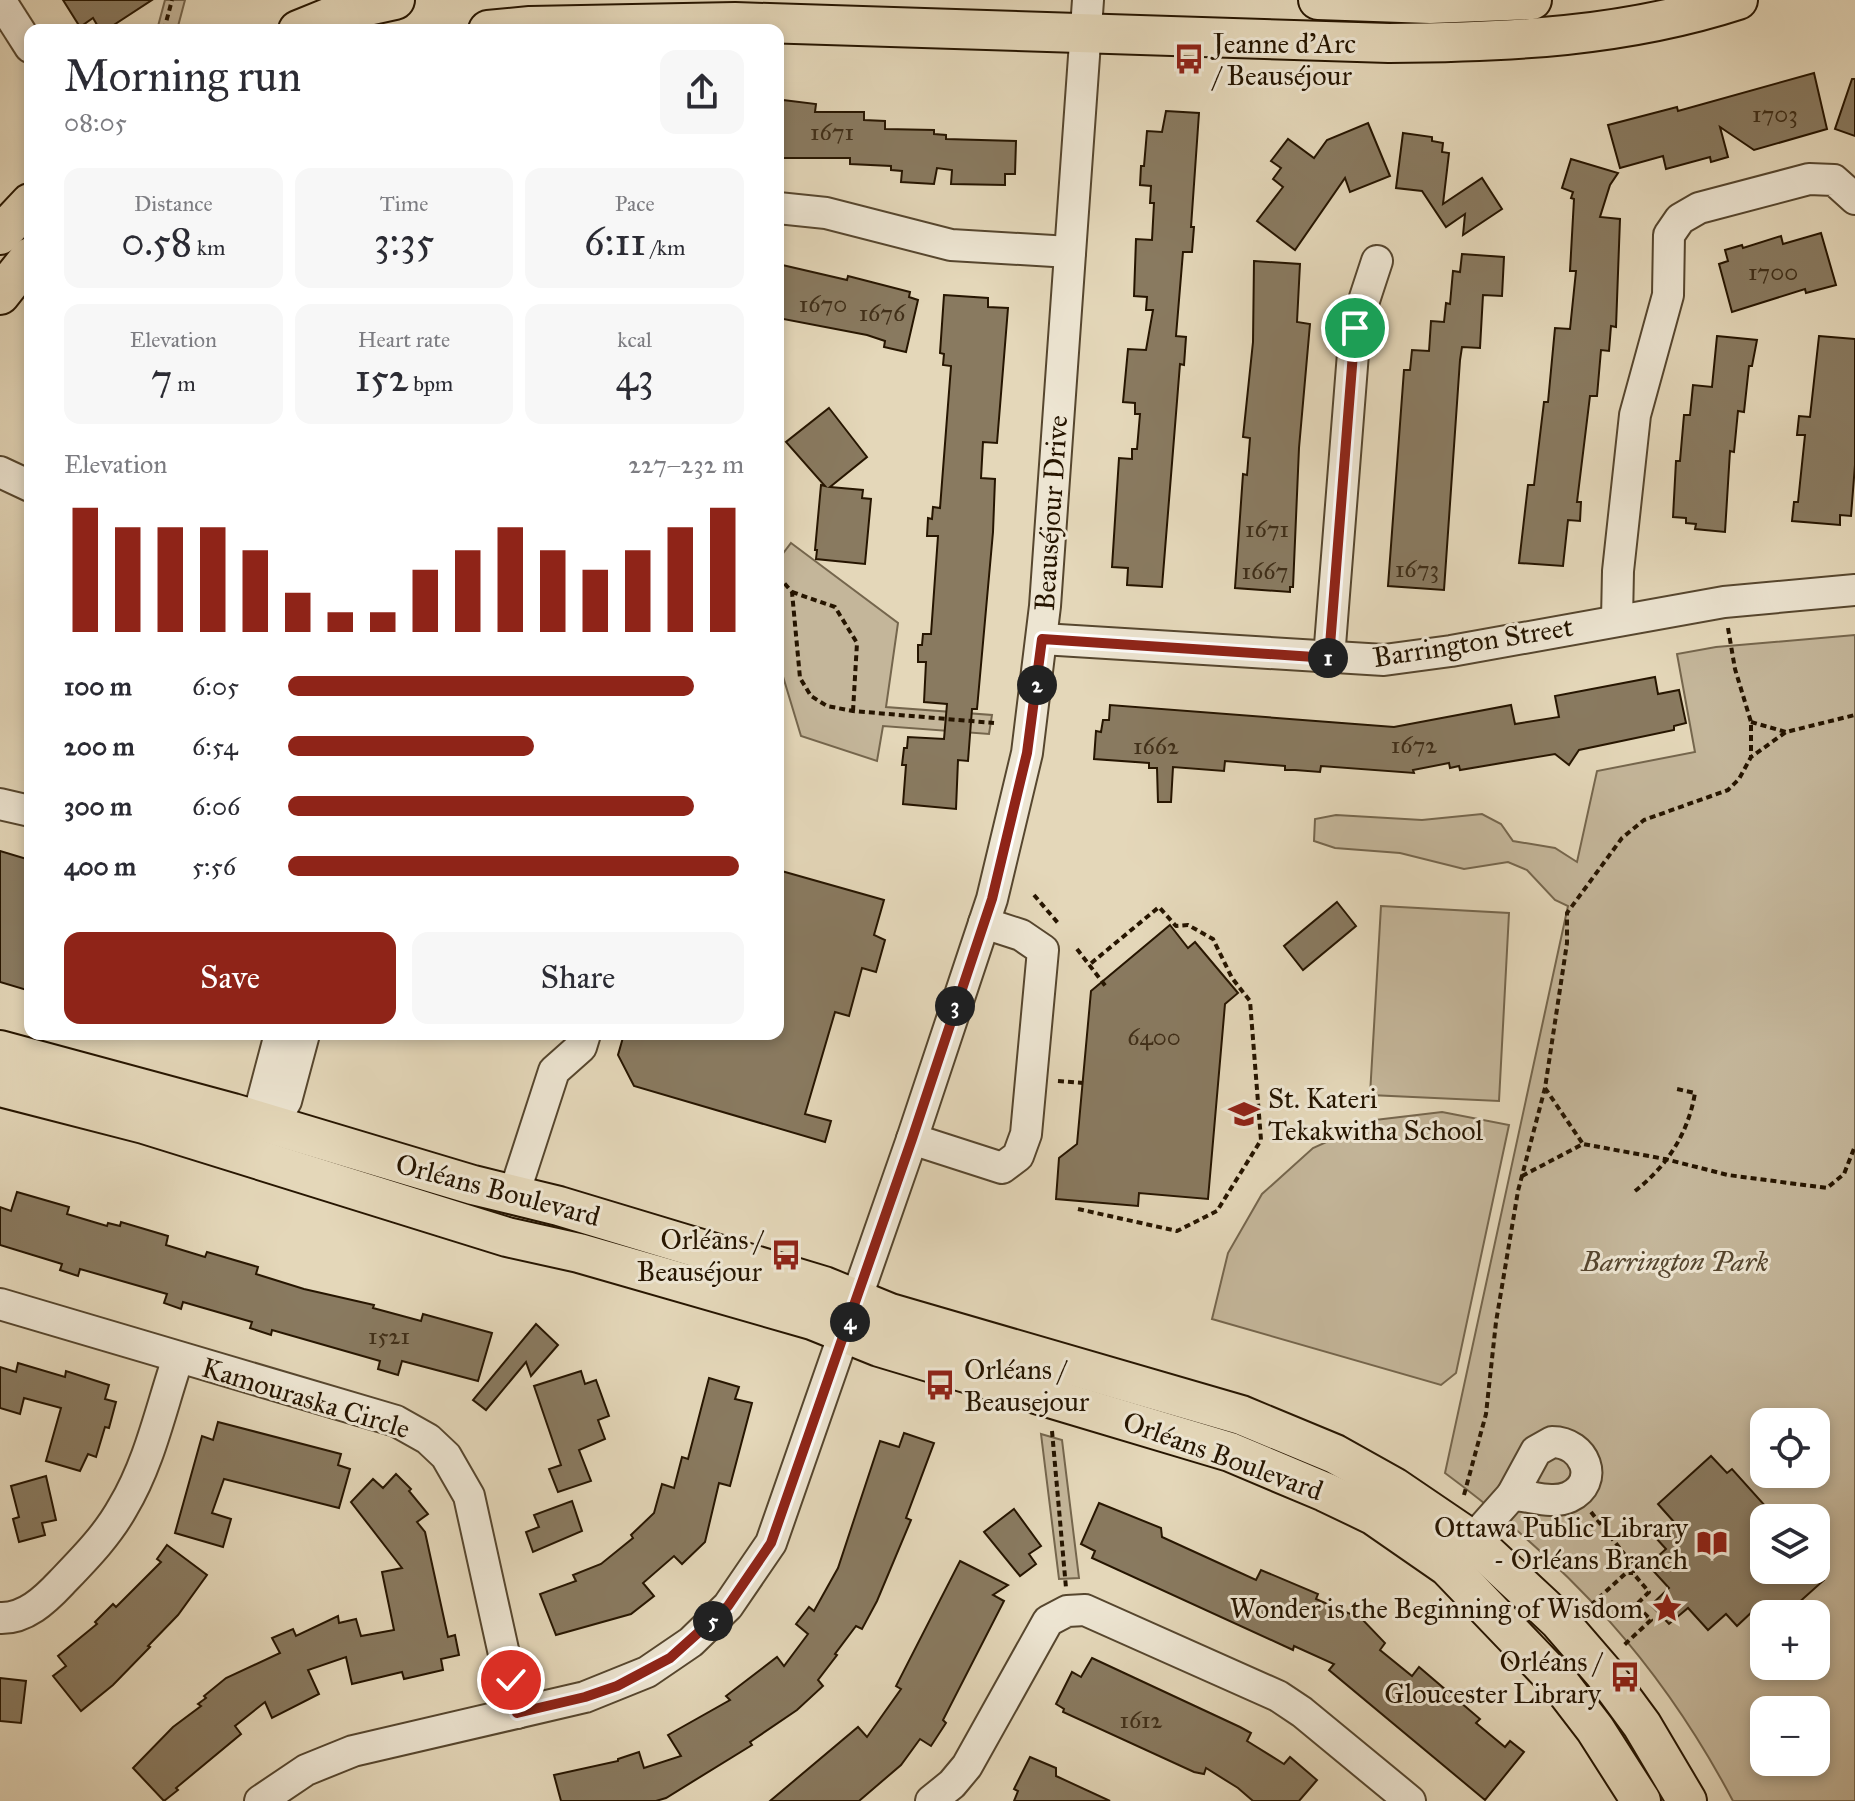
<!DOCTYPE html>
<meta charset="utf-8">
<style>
:root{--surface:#fff;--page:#f7f7f7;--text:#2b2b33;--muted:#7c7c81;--accent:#8f2418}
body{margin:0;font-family:"IM FELL Great Primer",serif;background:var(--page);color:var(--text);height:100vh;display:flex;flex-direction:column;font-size:30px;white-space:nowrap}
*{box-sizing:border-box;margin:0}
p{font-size:26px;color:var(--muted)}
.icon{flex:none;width:44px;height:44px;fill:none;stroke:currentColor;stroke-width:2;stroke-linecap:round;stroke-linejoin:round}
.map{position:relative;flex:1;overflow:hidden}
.panel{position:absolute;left:24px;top:24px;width:760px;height:1016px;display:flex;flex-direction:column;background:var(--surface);border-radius:16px;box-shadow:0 4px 12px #0003}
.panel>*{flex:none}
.tools{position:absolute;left:1750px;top:1408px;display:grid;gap:16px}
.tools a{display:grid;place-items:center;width:80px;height:80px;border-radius:16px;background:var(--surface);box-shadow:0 4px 12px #0003;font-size:40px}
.pin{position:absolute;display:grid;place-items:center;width:68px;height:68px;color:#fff;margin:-34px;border:4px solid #fff;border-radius:50%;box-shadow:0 2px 8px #0007}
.km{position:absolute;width:40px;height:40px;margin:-20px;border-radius:50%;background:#222;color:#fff;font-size:22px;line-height:40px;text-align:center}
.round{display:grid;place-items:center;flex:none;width:84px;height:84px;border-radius:16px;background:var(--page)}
.overview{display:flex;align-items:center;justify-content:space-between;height:136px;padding:0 40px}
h1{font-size:44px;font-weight:600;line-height:60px}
.figures{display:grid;grid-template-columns:repeat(3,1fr);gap:12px;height:136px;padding:8px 40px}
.figures div{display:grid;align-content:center;border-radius:16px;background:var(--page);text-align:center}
.figures b{font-size:40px;font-weight:600}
.figures small{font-size:22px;font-weight:400}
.figures p{font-size:22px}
.chart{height:224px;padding:16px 40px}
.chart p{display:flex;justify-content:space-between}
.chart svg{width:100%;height:144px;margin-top:8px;stroke:var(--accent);stroke-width:6}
.button{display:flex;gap:16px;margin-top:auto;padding:16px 40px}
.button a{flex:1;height:92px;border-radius:16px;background:var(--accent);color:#fff;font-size:32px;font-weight:600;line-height:92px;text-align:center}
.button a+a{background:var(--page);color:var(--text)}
ul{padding:0 40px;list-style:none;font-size:26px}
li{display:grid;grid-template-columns:128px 96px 1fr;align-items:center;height:60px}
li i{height:20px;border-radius:10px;background:var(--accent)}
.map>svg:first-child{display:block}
.green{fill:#c4b69a;stroke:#75664d;stroke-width:2;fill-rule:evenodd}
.building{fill:#897a60;stroke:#261500;stroke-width:2}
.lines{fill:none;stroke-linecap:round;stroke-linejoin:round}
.minor-casing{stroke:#56462e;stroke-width:34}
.major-casing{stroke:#261500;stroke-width:42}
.path{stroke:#261500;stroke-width:4;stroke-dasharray:6 4;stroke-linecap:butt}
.minor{stroke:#ede5d2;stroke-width:30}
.major{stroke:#e4d7b9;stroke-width:38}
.route-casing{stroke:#fff;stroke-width:16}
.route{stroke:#8f2418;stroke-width:10}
.labels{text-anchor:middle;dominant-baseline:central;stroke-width:6;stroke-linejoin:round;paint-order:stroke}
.number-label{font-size:24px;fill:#3f2e18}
.poi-label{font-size:28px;fill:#261500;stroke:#ede5d2;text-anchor:end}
.street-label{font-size:28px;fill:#261500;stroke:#ede5d2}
.park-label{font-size:28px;font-style:italic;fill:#55452e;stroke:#ede5d2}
</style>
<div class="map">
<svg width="1855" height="1801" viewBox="0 0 1855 1801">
<rect width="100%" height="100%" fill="#e4d7b9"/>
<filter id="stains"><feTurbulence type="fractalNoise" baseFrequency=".0025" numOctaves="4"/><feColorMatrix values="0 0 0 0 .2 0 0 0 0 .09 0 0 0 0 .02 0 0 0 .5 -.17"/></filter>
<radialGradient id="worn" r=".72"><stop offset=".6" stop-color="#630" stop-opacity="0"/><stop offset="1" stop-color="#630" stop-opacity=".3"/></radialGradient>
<g class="green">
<polygon points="165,0 185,0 177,30 157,30"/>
<polygon points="791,543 898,623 886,707 992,715 989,734 883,726 877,761 801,736 778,660 778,560"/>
<path d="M1855,635V1801H1733C1661,1664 1569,1565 1445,1473L1568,906L1555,900L1527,870L1508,862L1464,869L1400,853L1335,848L1314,841L1315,819L1336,815L1422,820L1482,814L1501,824L1513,841L1555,848L1577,862L1597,771L1695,752L1677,654L1716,647ZM1764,1422H1816V1474H1764ZM1764,1518H1816V1570H1764ZM1764,1614H1816V1666H1764ZM1764,1710H1816V1762H1764Z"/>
<polygon points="1381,906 1509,913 1499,1101 1370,1095"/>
<polygon points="1442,1112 1509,1125 1456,1373 1441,1385 1212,1319 1228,1253 1262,1194 1313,1148 1375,1120"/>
<polygon points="1041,1434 1062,1440 1079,1578 1059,1579"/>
</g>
<g class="building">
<polygon points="63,0 152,0 106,30 100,30 93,18 80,27"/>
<polygon points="1814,73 1827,129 1754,150 1720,127 1728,157 1711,162 1710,157 1666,169 1663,156 1620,168 1608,125 1677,107 1678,111"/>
<polygon points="1852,79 1855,79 1855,136 1835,129"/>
<polygon points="783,100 816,104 815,112 864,112 864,120 885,121 885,129 934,130 934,134 946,135 946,139 1016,141 1015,174 1005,174 1005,185 951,184 952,170 937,168 934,184 901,182 902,171 891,170 891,166 850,164 850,158 778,158 778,103"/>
<polygon points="1166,111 1199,113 1191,227 1194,227 1192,252 1183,252 1176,336 1186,337 1184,365 1180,364 1162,587 1127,585 1128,568 1112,567 1119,458 1132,459 1132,449 1137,449 1140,414 1135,414 1135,403 1123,402 1128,349 1146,350 1153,310 1146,310 1147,297 1134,296 1136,239 1152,240 1154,203 1150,203 1151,186 1140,185 1141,166 1144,166 1147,131 1162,132"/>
<polygon points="1368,123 1390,176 1350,192 1345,178 1295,250 1257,221 1283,187 1273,179 1281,168 1271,161 1288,139 1314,158 1327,140"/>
<polygon points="1403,133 1432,137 1432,141 1443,143 1442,152 1449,153 1443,204 1482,178 1502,209 1463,235 1465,214 1446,227 1422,191 1396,188"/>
<polygon points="1571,159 1618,173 1610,185 1600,217 1620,219 1616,327 1611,326 1609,351 1601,350 1597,396 1590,396 1577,502 1581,502 1580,521 1568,520 1563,566 1519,563 1528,485 1534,485 1544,402 1548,402 1555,328 1570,329 1576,271 1570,271 1574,199 1571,198 1573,192 1562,188"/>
<polygon points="1821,233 1836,285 1806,293 1805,289 1732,312 1719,264 1728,261 1725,250 1742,245 1743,248 1781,236 1783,244"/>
<polygon points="1462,254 1504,257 1502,296 1483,295 1480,348 1462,347 1460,360 1444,590 1388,586 1404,370 1410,370 1412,350 1429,351 1431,321 1444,322 1446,303 1450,304 1453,271 1460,272"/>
<polygon points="1254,261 1300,264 1297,322 1310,324 1299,448 1293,587 1290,587 1290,592 1235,588 1243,474 1247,475 1250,438 1243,437 1253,342"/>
<polygon points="778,264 847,280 848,276 910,292 909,297 918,300 906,352 884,347 885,341 867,335 778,318"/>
<polygon points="944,295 988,298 988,307 1008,308 997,443 983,442 981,478 995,479 993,532 977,709 972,709 968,761 958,760 956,809 903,804 906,765 902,765 904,748 907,748 908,737 944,739 947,704 924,702 926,662 918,662 918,645 922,645 923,634 931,634 938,536 927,536 928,518 932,519 933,507 940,508 951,366 943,365 944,354 940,353"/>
<polygon points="1717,336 1757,340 1752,366 1749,366 1744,412 1738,411 1734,452 1730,451 1725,532 1695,529 1696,524 1686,523 1686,518 1673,517 1676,461 1680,461 1684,415 1690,415 1693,385 1712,387"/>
<polygon points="1819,336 1855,339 1855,465 1851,516 1840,515 1840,525 1792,521 1794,502 1798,502 1805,435 1797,435 1799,416 1810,417"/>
<polygon points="829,408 867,457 830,487 863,490 862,498 871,499 865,564 816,559 817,550 815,550 821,485 825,486 786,442"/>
<polygon points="1655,677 1658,694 1679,690 1686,723 1674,726 1674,730 1579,750 1569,765 1555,754 1460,770 1459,766 1450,768 1449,763 1413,770 1414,773 1321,766 1320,772 1295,770 1285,770 1285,766 1225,761 1224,771 1173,767 1171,802 1158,802 1157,768 1149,768 1149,763 1094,759 1096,731 1101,732 1103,720 1109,720 1110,705 1394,727 1511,705 1515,724 1559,717 1555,696"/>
<polygon points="0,851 30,860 30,991 0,982"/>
<polygon points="778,870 884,900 874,935 885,940 876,972 862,968 849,1016 835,1012 805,1114 831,1121 825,1142 634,1086 618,1055 624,1034 778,1034"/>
<polygon points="1337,902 1356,926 1303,970 1284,946"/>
<polygon points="1170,925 1188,948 1195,942 1238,993 1225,1004 1208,1199 1139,1193 1138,1206 1056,1199 1059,1158 1077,1144 1091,991"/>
<polygon points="17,1192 69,1207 67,1214 107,1226 108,1223 120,1226 121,1222 168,1236 166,1245 205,1257 207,1252 258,1267 256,1274 304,1289 374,1305 373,1308 421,1321 423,1314 492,1333 478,1381 402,1361 398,1375 378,1369 380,1361 272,1330 271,1335 250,1328 252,1322 183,1302 181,1309 164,1303 167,1294 80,1269 78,1276 60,1270 62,1264 0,1245 0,1207 11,1211"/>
<polygon points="536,1324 558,1345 531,1376 526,1362 486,1410 473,1400"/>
<polygon points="18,1363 65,1377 66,1371 109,1385 105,1399 116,1402 109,1428 105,1427 96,1457 88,1454 80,1471 46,1461 61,1408 24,1398 20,1414 0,1408 0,1367 16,1372"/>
<polygon points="581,1371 585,1384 596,1380 609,1416 598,1420 605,1439 579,1450 591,1481 558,1492 549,1469 561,1465 534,1386"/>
<polygon points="709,1378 739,1387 735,1399 752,1403 730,1486 719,1483 705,1542 682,1564 674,1556 643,1583 654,1596 631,1614 556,1635 540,1594 576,1581 573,1575 601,1564 633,1538 631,1535 654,1513 662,1484 674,1488 682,1457 688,1459"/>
<polygon points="218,1422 341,1454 338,1465 350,1469 339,1508 224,1479 212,1513 231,1519 223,1547 175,1533 202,1436 213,1440"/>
<polygon points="904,1433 934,1443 906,1518 911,1520 877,1601 862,1629 856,1626 835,1654 837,1655 818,1680 823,1686 797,1710 750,1742 752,1745 666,1798 656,1801 561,1801 554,1775 618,1761 618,1759 639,1752 644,1768 681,1756 668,1735 730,1700 726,1696 777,1657 784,1666 808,1634 796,1624 809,1607 814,1611 838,1568 880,1441 899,1447"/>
<polygon points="1711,1456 1727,1473 1732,1469 1776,1518 1764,1518 1764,1570 1815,1570 1824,1580 1786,1614 1758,1614 1754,1610 1737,1626 1726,1614 1708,1630 1688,1608 1669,1624 1651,1605 1669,1588 1648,1565 1666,1549 1656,1538 1674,1522 1658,1504"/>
<polygon points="396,1474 411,1489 409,1491 428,1514 417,1522 425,1532 448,1637 455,1635 459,1655 441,1659 443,1670 404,1679 402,1672 352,1684 346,1657 308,1670 319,1694 272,1718 265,1702 235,1726 241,1734 176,1788 178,1790 164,1801 133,1768 173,1727 201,1706 198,1704 206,1698 204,1696 226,1678 280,1653 272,1638 293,1629 296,1636 338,1616 339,1623 356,1619 361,1636 394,1630 382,1572 402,1568 351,1502 373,1479 383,1488"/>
<polygon points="46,1476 56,1520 42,1523 45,1535 19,1542 13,1519 19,1517 11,1486"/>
<polygon points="572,1501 582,1531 533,1552 526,1532 539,1527 534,1515"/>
<polygon points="1099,1503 1161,1528 1162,1537 1232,1569 1256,1580 1261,1570 1318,1594 1316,1599 1362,1619 1385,1643 1380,1650 1412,1676 1419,1667 1480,1719 1476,1723 1505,1747 1510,1741 1524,1752 1485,1800 1329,1670 1334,1664 1294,1646 1293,1650 1092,1558 1095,1551 1081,1544"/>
<polygon points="1014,1509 1041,1546 1029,1554 1036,1564 1020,1576 984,1532"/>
<polygon points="167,1545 207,1575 178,1615 148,1646 150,1647 113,1685 81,1711 53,1676 66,1666 58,1656 97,1624 95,1622 113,1604 116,1607 161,1562 157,1559"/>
<polygon points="960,1561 1008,1585 993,1595 1004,1601 943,1720 946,1723 931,1746 920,1739 901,1765 859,1801 770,1801 858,1727 867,1737 901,1689 896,1686"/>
<polygon points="1092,1658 1240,1727 1251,1733 1247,1741 1284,1764 1290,1757 1317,1780 1299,1801 1253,1801 1238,1788 1206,1768 1204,1774 1194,1772 1063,1712 1064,1709 1056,1704 1072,1672 1081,1677"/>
<polygon points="0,1678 26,1681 21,1723 0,1721"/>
<polygon points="1030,1757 1056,1768 1056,1776 1110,1801 1014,1801 1018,1791 1014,1789"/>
</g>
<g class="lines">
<g class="minor-casing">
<g id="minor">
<polyline points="0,0 30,47"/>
<polyline points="778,208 826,213 951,245 1070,252"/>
<polyline points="0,472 30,486"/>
<polyline points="1617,619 1618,571 1635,415 1668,295 1669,235 1680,219 1699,208 1809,179 1834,180 1855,199"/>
<polyline points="1042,639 1384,660 1451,651 1724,602 1855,590"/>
<polyline points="1329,658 1355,328 1377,261"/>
<polyline points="0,804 30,811"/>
<polyline points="272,1126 286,1101 304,1034"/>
<polyline points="272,1126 262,1102 280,1034"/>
<polyline points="912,1139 1002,1168 1018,1156 1026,1134 1043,950 1021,935 984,923"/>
<polyline points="514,1194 554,1071 581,1047 585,1034"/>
<polyline points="0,1304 396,1421 428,1439 446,1456 469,1496 517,1713"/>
<path d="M1552,1442C1585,1442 1601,1482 1569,1497C1551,1505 1530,1495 1512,1495L1536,1451Z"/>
<polyline points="1472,1540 1512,1495"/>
<path d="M0,1618C25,1619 45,1600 61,1583C84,1559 107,1536 123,1507C150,1462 161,1408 178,1358"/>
<polyline points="260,1801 306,1770 353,1751 585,1697 647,1672 691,1642 728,1606 771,1543 912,1139 992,899 1027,753 1045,606 1088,0"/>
<polyline points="931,1801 952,1784 967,1766 1048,1621 1067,1611 1085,1610 1278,1696 1302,1712 1410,1801"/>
</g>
</g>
<g class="major-casing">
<g id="major">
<polyline points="1318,0 1430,4 1532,0"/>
<polyline points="298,30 345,11 395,0"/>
<path d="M488,30L530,26L735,22L1389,43C1509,42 1624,37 1738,0"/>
<polyline points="0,235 30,203"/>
<polyline points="0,295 30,257"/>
<polyline points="0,1050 233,1113 473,1185 559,1206 824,1286 890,1313 1241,1415 1335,1454 1394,1487 1472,1540 1559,1621 1603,1672 1642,1725 1687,1801"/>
<polyline points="0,1087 144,1124 507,1237 579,1253 812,1320 879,1347 1230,1452 1325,1492 1373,1515 1448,1567 1562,1686 1595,1729 1641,1801"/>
</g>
</g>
<g class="path">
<polyline points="164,30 172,0"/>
<polyline points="778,576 792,592 800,678 811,696 827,706 853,711 994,723"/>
<polyline points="792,592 835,607 857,643 853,711"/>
<polyline points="1728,628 1735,669 1751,722 1751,756"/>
<polyline points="1751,722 1786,732"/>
<polyline points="1034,895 1058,923"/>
<polyline points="1077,949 1107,988"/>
<polyline points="1058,1081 1083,1083"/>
<polyline points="1545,1088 1583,1144"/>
<polyline points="1522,1176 1583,1144 1665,1159 1728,1175 1827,1188 1844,1174 1855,1146"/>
<path d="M1635,1191C1667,1166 1688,1134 1695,1093L1677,1089"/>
<polyline points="1078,1209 1177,1231 1217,1211 1261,1140 1250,1001 1232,978 1213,939 1188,925 1176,926 1159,907 1089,965"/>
<polyline points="1052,1431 1066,1588"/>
<polyline points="1464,1495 1486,1414 1496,1322 1518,1191 1545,1088 1567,943 1567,913 1622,838 1644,820 1728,790 1739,779 1751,757 1786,732 1855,715"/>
<polyline points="1591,1512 1633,1565 1633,1573 1649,1592 1636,1605 1651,1620 1623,1646"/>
<polyline points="1591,1605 1626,1573 1633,1573"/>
</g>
<use href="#minor" class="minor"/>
<use href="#major" class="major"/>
</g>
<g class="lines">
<g class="route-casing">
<polyline id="route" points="511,1680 517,1713 585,1697 617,1686 670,1658 728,1606 771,1543 912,1139 992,899 1027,753 1042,639 1329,658 1355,328"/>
</g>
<use href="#route" class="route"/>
</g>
<defs>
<g id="bus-bare" transform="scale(2.4)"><path d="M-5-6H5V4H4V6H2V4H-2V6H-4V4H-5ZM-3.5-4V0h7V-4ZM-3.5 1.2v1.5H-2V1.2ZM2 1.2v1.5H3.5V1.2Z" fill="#8f2418" stroke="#ede5d2" stroke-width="2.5" paint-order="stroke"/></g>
<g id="school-bare" transform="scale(2.4)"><path d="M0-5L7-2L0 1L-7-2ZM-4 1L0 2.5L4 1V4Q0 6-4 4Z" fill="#8f2418" stroke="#ede5d2" stroke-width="2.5" paint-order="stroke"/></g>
<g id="library-bare" transform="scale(2.4)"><path d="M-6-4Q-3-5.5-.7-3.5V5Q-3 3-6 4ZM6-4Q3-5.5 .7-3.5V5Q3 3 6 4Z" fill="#8f2418" stroke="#ede5d2" stroke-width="2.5" paint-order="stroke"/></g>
<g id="sight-bare" transform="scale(2.4)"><path d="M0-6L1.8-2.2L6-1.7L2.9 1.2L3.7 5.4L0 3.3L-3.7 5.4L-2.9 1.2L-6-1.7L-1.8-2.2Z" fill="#8f2418" stroke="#ede5d2" stroke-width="2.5" paint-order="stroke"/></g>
</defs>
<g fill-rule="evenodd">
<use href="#bus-bare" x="1189" y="59"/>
<use href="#school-bare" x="1244" y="1114"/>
<use href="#bus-bare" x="786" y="1255"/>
<use href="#bus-bare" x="940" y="1385"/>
<use href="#library-bare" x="1712" y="1543"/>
<use href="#sight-bare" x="1667" y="1608"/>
<use href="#bus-bare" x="1625" y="1677"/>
</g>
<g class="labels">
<g class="number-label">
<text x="1775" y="114">1703</text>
<text x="832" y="132">1671</text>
<text x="1773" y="272">1700</text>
<text x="823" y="304">1670</text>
<text x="882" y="313">1676</text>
<text x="1267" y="529">1671</text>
<text x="1417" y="569">1673</text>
<text x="1265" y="571">1667</text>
<text x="1414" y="745">1672</text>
<text x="1156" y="746">1662</text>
<text x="1154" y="1037">6400</text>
<text x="389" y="1336">1521</text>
<text x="1141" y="1720">1612</text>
</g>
<g class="poi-label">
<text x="1213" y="43" text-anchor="start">Jeanne d'Arc<tspan x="1213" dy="32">/ Beauséjour</tspan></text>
<text x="1268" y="1098" text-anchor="start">St. Kateri<tspan x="1268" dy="32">Tekakwitha School</tspan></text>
<text x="762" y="1239">Orléans /<tspan x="762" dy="32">Beauséjour</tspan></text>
<text x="964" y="1369" text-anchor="start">Orléans /<tspan x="964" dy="32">Beausejour</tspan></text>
<text x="1688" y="1527">Ottawa Public Library<tspan x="1688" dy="32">- Orléans Branch</tspan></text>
<text x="1643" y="1608">Wonder is the Beginning of Wisdom</text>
<text x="1601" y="1661">Orléans /<tspan x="1601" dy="32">Gloucester Library</tspan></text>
</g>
<g class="street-label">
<text transform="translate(1051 513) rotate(-86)">Beauséjour Drive</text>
<text transform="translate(1473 642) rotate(-9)">Barrington Street</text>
<text transform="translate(498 1190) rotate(15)">Orléans Boulevard</text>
<text transform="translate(306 1398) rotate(17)">Kamouraska Circle</text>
<text transform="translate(1223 1456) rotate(20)">Orléans Boulevard</text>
</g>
<g class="park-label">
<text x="1675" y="1261">Barrington Park</text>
</g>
</g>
<rect width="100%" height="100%" filter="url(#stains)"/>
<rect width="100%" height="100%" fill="url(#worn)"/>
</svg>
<div class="tools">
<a><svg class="icon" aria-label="locate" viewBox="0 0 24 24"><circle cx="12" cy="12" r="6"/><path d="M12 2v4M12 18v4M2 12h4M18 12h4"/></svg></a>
<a><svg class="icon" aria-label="layers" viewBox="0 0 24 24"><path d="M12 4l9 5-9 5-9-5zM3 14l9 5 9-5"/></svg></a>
<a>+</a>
<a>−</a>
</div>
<div class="pin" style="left:1355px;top:328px;background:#1e9e55"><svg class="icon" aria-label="arrive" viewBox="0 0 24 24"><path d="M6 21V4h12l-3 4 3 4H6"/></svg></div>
<div class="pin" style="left:511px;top:1680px;background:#d93025"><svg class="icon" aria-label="check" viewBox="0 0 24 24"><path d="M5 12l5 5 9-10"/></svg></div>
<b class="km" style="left:1328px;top:658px">1</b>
<b class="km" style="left:1037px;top:685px">2</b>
<b class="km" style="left:955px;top:1006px">3</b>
<b class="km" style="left:850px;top:1322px">4</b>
<b class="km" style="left:713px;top:1621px">5</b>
<section class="panel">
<div class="overview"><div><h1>Morning run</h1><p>08:05</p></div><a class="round"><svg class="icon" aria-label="share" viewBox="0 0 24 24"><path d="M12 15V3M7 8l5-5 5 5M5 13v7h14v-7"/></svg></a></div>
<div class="figures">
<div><p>Distance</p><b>0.58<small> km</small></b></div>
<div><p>Time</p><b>3:35</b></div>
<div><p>Pace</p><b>6:11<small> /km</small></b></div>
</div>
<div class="figures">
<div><p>Elevation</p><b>7<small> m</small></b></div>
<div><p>Heart rate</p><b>152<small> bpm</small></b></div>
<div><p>kcal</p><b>43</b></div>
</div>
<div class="chart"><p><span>Elevation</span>227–232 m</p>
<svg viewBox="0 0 160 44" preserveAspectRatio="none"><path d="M5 44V6M15 44V12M25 44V12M35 44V12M45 44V19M55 44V32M65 44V38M75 44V38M85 44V25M95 44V19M105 44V12M115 44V19M125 44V25M135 44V19M145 44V12M155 44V6"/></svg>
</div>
<ul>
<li><b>100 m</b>6:05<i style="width:89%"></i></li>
<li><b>200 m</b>6:54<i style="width:54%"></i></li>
<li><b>300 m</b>6:06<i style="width:89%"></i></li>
<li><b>400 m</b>5:56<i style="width:99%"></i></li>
</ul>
<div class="button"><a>Save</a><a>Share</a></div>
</section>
</div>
